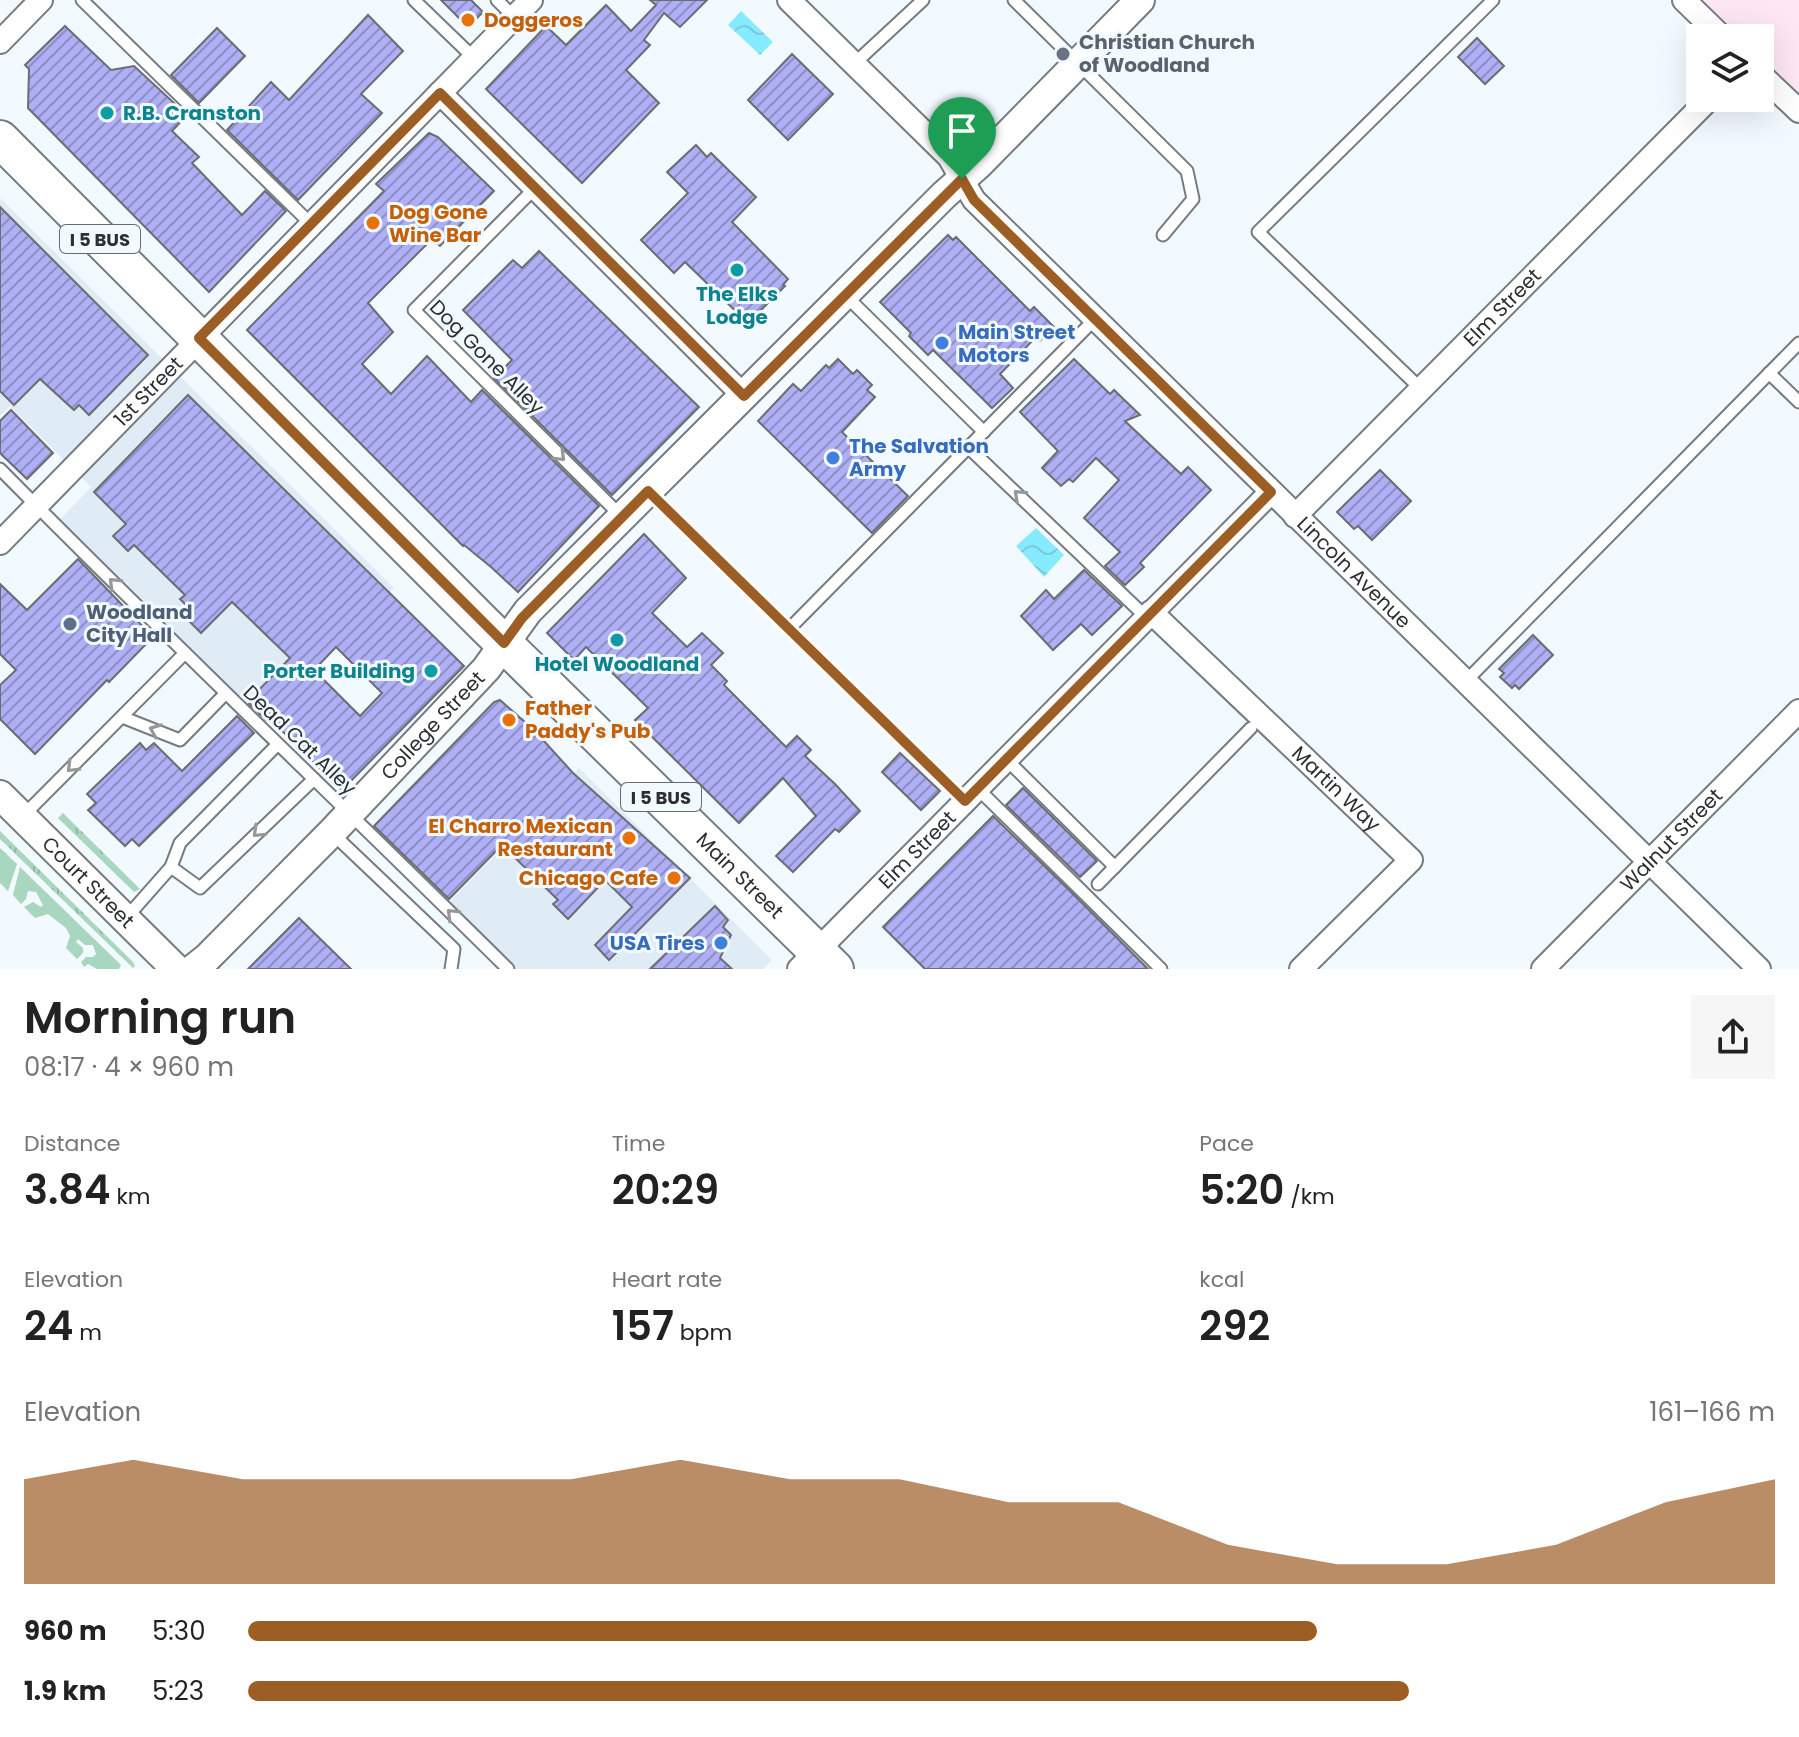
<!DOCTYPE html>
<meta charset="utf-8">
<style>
:root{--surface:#fff;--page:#f6f6f6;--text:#222;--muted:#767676;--accent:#9d5e26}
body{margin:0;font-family:Poppins,sans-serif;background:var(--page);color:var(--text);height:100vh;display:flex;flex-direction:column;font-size:30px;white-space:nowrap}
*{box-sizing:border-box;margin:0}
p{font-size:26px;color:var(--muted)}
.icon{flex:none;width:44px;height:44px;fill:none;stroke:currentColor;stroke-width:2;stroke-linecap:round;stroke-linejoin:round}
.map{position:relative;height:969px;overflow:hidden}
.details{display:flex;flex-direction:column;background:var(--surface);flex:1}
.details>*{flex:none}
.buttons{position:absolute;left:1686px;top:24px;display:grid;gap:16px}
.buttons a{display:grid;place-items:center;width:88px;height:88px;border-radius:0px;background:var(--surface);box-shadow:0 8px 32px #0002;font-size:40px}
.pin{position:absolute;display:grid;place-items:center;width:68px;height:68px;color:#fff;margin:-82px -34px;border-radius:50% 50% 50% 0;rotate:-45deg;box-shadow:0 0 8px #0007}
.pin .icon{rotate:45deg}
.round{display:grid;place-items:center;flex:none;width:84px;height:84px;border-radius:0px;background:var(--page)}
.overview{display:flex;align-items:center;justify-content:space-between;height:136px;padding:0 24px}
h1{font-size:44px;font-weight:600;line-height:60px}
.stats{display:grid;grid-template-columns:repeat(3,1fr);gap:12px;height:136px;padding:8px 24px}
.stats div{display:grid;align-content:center}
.stats b{font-size:40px;font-weight:600}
.stats small{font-size:22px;font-weight:400}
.stats p{font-size:22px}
.chart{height:224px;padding:16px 24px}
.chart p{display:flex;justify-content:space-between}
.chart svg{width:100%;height:144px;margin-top:8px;fill:var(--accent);opacity:.7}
ul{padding:0 24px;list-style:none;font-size:26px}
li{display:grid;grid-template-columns:128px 96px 1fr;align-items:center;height:60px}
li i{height:20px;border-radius:10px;background:var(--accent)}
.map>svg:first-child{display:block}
.built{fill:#dfecf6}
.education{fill:#fee7f4}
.grass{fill:url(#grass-tufts)}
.garden{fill:#a8d6be}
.water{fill:url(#water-waves)}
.building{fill:url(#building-hatch);stroke:#6c6c73;stroke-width:2;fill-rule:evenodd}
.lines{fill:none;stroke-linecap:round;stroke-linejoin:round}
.service-casing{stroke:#757b80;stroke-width:15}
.minor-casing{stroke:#757b80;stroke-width:26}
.tertiary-casing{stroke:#757b80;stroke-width:32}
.primary-casing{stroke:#757b80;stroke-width:40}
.service{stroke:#fff;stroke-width:11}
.minor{stroke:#fff;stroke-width:22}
.tertiary{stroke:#fff;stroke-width:28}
.primary{stroke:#fff;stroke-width:36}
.oneway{stroke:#969798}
.route-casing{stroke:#fff;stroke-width:16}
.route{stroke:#9d5e26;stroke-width:10}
.food-dot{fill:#e8710a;stroke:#f2f9ff;stroke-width:3}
.worship-dot{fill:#6b7280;stroke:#f2f9ff;stroke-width:3}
.culture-dot{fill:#0f9aa8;stroke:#f2f9ff;stroke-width:3}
.shop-dot{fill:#3f7fe0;stroke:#f2f9ff;stroke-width:3}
.service-dot{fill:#5c6f8a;stroke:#f2f9ff;stroke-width:3}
.labels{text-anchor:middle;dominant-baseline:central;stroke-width:6;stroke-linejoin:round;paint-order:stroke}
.shield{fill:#f2f9ff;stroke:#676c6f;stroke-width:2}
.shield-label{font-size:18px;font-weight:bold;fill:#2c2f31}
.food-label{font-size:20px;font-weight:bold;fill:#c56008;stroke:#f2f9ff;text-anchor:start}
.worship-label{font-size:20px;font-weight:bold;fill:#5b616d;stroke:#f2f9ff;text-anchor:start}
.culture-label{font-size:20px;font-weight:bold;fill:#0d838f;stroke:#f2f9ff}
.street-label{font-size:20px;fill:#2c2f31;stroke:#f2f9ff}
.shop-label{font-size:20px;font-weight:bold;fill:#366cbe;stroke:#f2f9ff;text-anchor:start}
.service-label{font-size:20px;font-weight:bold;fill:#4e5e75;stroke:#f2f9ff;text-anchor:start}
</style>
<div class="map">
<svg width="1799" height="969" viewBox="0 0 1799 969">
<defs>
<pattern id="grass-tufts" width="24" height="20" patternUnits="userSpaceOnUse" patternTransform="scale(2)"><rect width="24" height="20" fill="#a8d6be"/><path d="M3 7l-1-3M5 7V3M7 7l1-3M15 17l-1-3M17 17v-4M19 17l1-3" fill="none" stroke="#91b8a4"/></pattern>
<pattern id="water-waves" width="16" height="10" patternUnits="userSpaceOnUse" patternTransform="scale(2)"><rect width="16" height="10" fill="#87ebff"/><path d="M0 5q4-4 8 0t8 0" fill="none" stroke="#75cadb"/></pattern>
<pattern id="building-hatch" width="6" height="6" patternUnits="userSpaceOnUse" patternTransform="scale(2)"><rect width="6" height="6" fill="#aeaff4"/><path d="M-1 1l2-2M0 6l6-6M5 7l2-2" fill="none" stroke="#8e8fc6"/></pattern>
</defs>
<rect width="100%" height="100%" fill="#f2f9ff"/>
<g class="built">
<polygon points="0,198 394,588 263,722 57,523 91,487 10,406 0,416"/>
<polygon points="579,768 772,960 763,969 512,969 447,905"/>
</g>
<polygon class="education" points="1703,0 1799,0 1799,94 1760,56 1760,38 1742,38"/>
<g class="grass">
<polygon points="63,813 140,889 134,892 58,818"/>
<polygon points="0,831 133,962 135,966 133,968 0,839"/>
<polygon points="0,848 17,864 8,891 0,883"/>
</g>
<polygon class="garden" points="20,867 121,965 119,969 97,969 88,964 84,967 81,962 86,957 93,957 96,954 93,945 85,945 78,939 76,942 83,948 83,953 77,959 66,948 70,936 66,928 48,914 35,918 24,907 33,902 41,907 43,905 36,892 28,891 26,899 21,904 13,895"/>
<g class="water">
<polygon points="741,11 773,42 760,55 728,25"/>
<polygon points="1036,528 1064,555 1044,577 1016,546"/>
</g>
<g class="building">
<polygon points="441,0 471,0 483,12 468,27"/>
<polygon points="650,0 707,0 680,27 664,13 644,40 650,45 626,70 659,103 582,183 486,89 546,26 566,45 606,5 631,31 656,5"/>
<polygon points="368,15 403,51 361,94 382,113 298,200 227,130 271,82 289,100"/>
<polygon points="65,26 111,70 134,66 187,115 172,131 199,157 192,163 242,215 265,191 286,211 209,292 28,108 29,69 25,65"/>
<polygon points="217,28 245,56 199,103 171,75"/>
<polygon points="1477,38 1504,66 1485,84 1458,57"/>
<polygon points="792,54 833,94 788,140 748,100"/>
<polygon points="429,133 438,137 494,191 440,246 432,239 368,303 393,332 362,364 391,394 427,356 471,402 482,390 599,506 518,592 491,567 464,545 463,546 247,330 384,191 376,184"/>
<polygon points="696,145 707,157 711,153 756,197 732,222 788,279 783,285 785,286 748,323 685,262 674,273 641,240 688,193 667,172"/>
<polygon points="0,207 148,355 89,415 79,405 74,410 40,379 14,405 0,391"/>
<polygon points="948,235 953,240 956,237 1030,311 1034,307 1054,327 1040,341 1036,337 1000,374 1013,388 992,408 933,350 928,355 909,336 911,333 880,302"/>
<polygon points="539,251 699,407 612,495 494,378 512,360 463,310 513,260 522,268"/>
<polygon points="838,359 853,374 857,370 872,385 867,390 875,397 842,432 908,496 872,533 758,421 793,384 801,391 826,365 829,368"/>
<polygon points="1074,359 1110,394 1114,390 1140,415 1125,421 1181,474 1188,467 1211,490 1140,563 1144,567 1125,585 1105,566 1120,552 1084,518 1119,480 1096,458 1073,482 1069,479 1061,486 1042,468 1058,451 1020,412"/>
<path d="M188,395L464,666L342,790L269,718L266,720L249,704L253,700L251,698L290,658L232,602L201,633L188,620L194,613L180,599L185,595L134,545L128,551L113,536L126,524L94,492ZM336,647L382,693L360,716L314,670Z"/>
<polygon points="11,410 53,453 27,479 0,453 0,421"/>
<polygon points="1380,470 1411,501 1372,540 1358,526 1354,529 1337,512"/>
<polygon points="644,534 686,578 652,613 687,647 702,633 723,653 711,665 727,681 724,685 786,747 797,736 811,750 805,756 835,784 860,811 839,832 835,829 793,872 776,856 816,816 783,778 739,823 635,720 648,708 586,647 574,660 547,633"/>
<polygon points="78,559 153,637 109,682 107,680 35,754 0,719 0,685 16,670 0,654 0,584 27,610"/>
<polygon points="1084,570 1122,606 1092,635 1081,624 1053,650 1021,616 1046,590 1054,599"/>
<polygon points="1533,635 1553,655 1519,689 1515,685 1512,688 1500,677 1504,673 1499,669"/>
<polygon points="500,700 534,730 573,773 690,878 609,960 595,945 632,907 605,880 568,919 553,904 558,900 502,845 449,899 374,826 494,702"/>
<polygon points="237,716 254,733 139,846 132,839 125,846 88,810 96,803 87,794 140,743 146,750 154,743 182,771"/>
<polygon points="900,753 940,791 921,810 882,772"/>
<polygon points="1023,788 1097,861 1080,877 1006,805"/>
<polygon points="993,816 1068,889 1148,969 925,969 883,927"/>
<polygon points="715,906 728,920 723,927 731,935 720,958 732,969 650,969"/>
<polygon points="299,918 351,969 248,969"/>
</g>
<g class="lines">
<g class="service-casing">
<g id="service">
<polyline points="82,0 311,224"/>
<polyline points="414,0 474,58"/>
<polyline points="497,0 514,17"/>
<polyline points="1014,0 1187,171 1193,199 1163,235"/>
<polyline points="854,64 923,0"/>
<polyline points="535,188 414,310 622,517"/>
<polyline points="845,295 984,432"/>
<polyline points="1769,373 1799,402"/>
<polyline points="1421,389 1258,232 1493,0"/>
<polyline points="969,448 1146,617"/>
<path d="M0,469C167,638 339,802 508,969"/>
<polyline points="649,492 965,801"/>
<polyline points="789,629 1095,319"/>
<polyline points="1465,682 1799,343"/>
<polyline points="122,717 180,740 225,694"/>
<polyline points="1006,759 1115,867"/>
<polyline points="977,788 1161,969"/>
<polyline points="22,817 185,653"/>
<polyline points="333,834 454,949 451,969"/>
<polyline points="171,867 200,888 314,779"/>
<polyline points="1098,884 1251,728"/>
<polyline points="126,918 171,867 180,843 277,745"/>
</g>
</g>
<g class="minor-casing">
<g id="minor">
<path id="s1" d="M789,0L949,157L974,200L1759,969"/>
<polyline points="1684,0 1723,38"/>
<polyline points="0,42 41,0"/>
<polyline points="1760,74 1799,111"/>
<polyline points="440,93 744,396"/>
<path id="s2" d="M1295,516L1710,98"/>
<path id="s3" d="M0,543L531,0"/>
<path id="s4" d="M1151,612L1411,860L1301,969"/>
<path id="s5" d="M799,969L1271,492"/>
<path id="s6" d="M1543,969L1799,711"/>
</g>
</g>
<g class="tertiary-casing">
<g id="tertiary">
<path id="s7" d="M0,795L176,969"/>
<path id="s8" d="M193,969L207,958L332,832L486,669L528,611L944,195L979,164L1140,0"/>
</g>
</g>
<g class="primary-casing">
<g id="primary">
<path id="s9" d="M0,139L484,624L835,969"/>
</g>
</g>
<use href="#service" class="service"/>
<use href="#minor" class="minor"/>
<use href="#tertiary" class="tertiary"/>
<use href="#primary" class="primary"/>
</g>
<defs><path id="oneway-chevron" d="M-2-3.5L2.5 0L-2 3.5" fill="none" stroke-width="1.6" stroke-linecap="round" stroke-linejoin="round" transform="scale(2)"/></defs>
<g class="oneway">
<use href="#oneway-chevron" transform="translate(560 456) rotate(45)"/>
<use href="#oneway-chevron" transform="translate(1019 495) rotate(-137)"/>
<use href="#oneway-chevron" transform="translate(114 583) rotate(-135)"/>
<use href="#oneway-chevron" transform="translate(155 730) rotate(-158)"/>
<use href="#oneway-chevron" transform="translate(72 767) rotate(135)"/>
<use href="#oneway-chevron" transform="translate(258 832) rotate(136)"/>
<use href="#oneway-chevron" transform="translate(452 914) rotate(-135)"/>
</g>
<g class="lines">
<g class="route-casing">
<polygon id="route" points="440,93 744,396 962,179 974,200 1271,492 965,801 648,491 522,618 504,643 199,338"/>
</g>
<use href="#route" class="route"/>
</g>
<g class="food-dot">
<circle cx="468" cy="20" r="8"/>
<circle cx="373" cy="223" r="8"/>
<circle cx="509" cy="720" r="8"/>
<circle cx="629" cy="838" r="8"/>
<circle cx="674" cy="878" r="8"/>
</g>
<circle class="worship-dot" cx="1063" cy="54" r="8"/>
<g class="culture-dot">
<circle cx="107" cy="113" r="8"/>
<circle cx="737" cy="270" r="8"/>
<circle cx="617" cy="640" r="8"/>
<circle cx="431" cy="671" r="8"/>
</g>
<g class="shop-dot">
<circle cx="942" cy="343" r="8"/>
<circle cx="833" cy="458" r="8"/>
<circle cx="721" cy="943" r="8"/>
</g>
<circle class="service-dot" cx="70" cy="624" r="8"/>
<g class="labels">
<g class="shield">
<rect x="60" y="225" width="80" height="28" rx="6"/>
<rect x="621" y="783" width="80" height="28" rx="6"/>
</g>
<g class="shield-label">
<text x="100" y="239">I 5 BUS</text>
<text x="661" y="797">I 5 BUS</text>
</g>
<g class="food-label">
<text x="484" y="20">Doggeros</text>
<text x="389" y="212">Dog Gone<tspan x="389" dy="23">Wine Bar</tspan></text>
<text x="525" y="708">Father<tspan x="525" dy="23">Paddy's Pub</tspan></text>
<text x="613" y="826" text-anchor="end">El Charro Mexican<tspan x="613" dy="23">Restaurant</tspan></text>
<text x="658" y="878" text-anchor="end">Chicago Cafe</text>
</g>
<g class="worship-label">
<text x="1079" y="42">Christian Church<tspan x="1079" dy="23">of Woodland</tspan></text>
</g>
<g class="culture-label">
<text x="123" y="113" text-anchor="start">R.B. Cranston</text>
<text x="737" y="294">The Elks<tspan x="737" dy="23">Lodge</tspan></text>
<text x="617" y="664">Hotel Woodland</text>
<text x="415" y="671" text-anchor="end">Porter Building</text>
</g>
<g class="street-label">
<text stroke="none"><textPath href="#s2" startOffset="294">Elm Street</textPath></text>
<text transform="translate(487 357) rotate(45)">Dog Gone Alley</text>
<text stroke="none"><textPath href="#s3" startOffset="212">1st Street</textPath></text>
<text stroke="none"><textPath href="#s1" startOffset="806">Lincoln Avenue</textPath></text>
<text stroke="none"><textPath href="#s8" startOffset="342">College Street</textPath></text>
<text transform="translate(300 740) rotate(44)">Dead Cat Alley</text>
<text stroke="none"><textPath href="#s4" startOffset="256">Martin Way</textPath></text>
<text stroke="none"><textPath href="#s6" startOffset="182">Walnut Street</textPath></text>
<text stroke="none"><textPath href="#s5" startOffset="168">Elm Street</textPath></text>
<text stroke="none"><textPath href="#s9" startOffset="1044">Main Street</textPath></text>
<text stroke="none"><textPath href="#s7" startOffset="124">Court Street</textPath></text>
</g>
<g class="shop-label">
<text x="958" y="332">Main Street<tspan x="958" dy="23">Motors</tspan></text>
<text x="849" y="446">The Salvation<tspan x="849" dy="23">Army</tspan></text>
<text x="705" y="943" text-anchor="end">USA Tires</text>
</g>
<g class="service-label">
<text x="86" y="612">Woodland<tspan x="86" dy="23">City Hall</tspan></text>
</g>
</g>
</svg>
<div class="buttons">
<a><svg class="icon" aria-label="layers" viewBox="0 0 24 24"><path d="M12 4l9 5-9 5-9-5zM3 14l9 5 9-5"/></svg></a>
</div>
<div class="pin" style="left:962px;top:179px;background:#1e9e55"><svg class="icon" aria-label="arrive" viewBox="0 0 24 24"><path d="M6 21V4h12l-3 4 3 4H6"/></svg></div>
</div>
<section class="details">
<div class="overview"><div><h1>Morning run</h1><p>08:17 · 4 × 960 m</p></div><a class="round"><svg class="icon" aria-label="share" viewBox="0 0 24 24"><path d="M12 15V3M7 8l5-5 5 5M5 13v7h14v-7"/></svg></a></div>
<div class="stats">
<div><p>Distance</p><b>3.84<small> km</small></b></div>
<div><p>Time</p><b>20:29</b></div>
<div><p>Pace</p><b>5:20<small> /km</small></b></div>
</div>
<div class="stats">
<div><p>Elevation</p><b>24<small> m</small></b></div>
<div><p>Heart rate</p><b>157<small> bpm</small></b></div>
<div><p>kcal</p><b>292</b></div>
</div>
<div class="chart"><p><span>Elevation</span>161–166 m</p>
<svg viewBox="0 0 160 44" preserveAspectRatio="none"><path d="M0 44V12L10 6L20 12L30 12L40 12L50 12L60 6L70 12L80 12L90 19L100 19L110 32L120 38L130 38L140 32L150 19L160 12V44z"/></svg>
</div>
<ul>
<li><b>960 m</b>5:30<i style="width:70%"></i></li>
<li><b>1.9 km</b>5:23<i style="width:76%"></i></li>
</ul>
</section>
